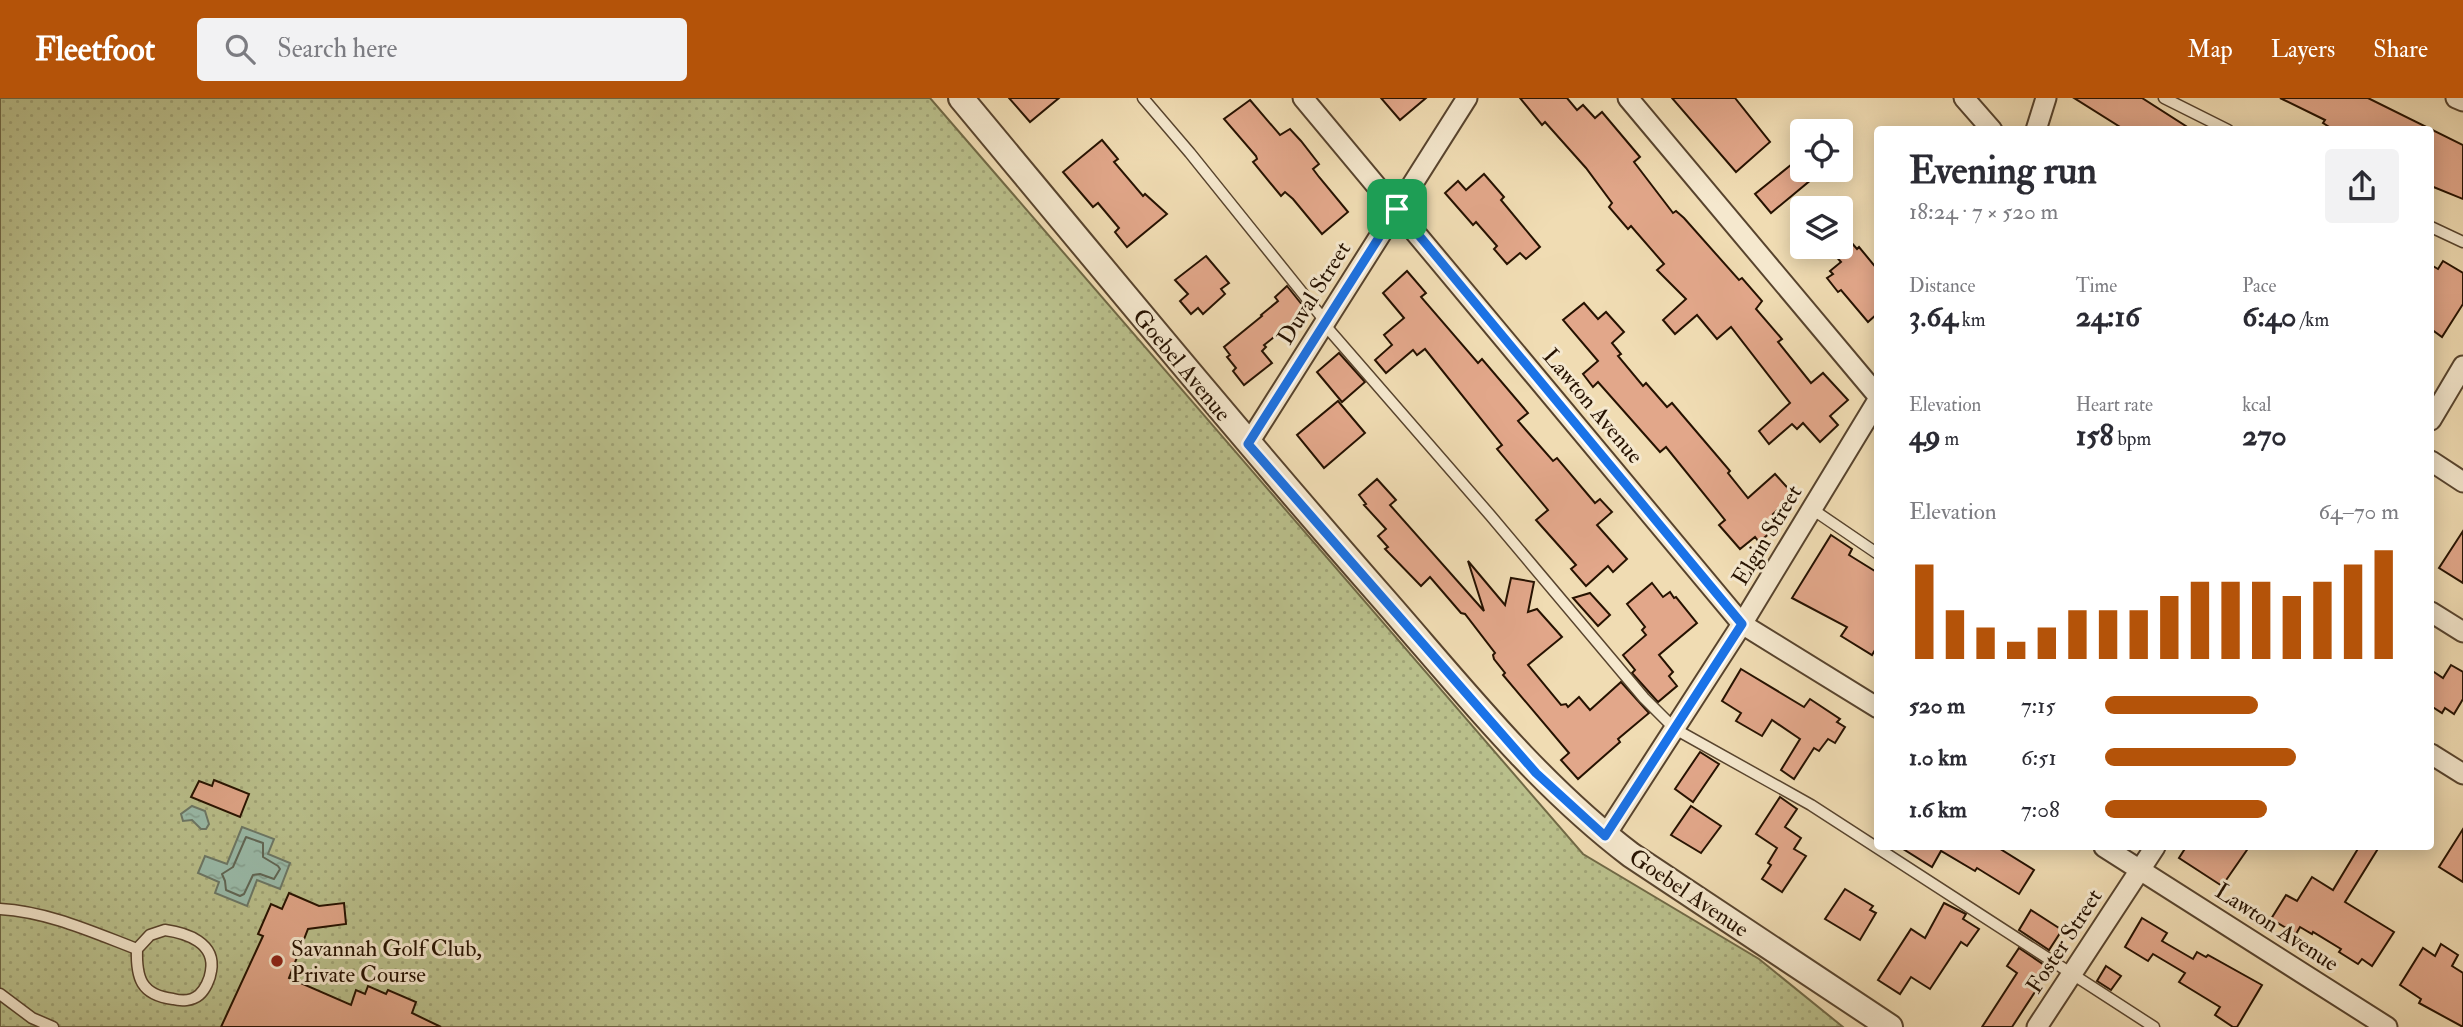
<!DOCTYPE html>
<meta charset="utf-8">
<style>
:root{--surface:#fff;--page:#f2f2f3;--text:#2b2b33;--muted:#7c7c81;--accent:#b45309}
body{margin:0;font-family:"IM FELL Double Pica",serif;background:var(--page);color:var(--text);height:100vh;display:flex;flex-direction:column;font-size:26px;white-space:nowrap}
*{box-sizing:border-box;margin:0}
p{font-size:23px;color:var(--muted)}
.icon{flex:none;width:38px;height:38px;fill:none;stroke:currentColor;stroke-width:2;stroke-linecap:round;stroke-linejoin:round}
.map{position:relative;flex:1;overflow:hidden}
.panel{position:absolute;left:1874px;top:28px;width:560px;height:724px;display:flex;flex-direction:column;background:var(--surface);border-radius:7px;box-shadow:0 4px 18px #0003}
.panel>*{flex:none}
.controls{position:absolute;left:1790px;top:21px;display:grid;gap:14px}
.controls a{display:grid;place-items:center;width:63px;height:63px;border-radius:7px;background:var(--surface);box-shadow:0 4px 18px #0003;font-size:35px}
.pin{position:absolute;display:grid;place-items:center;width:60px;height:60px;color:#fff;margin:-30px;border-radius:14px;box-shadow:0 4px 10px #0006}
.round{display:grid;place-items:center;flex:none;width:74px;height:74px;border-radius:7px;background:var(--page)}
.head{display:flex;align-items:center;justify-content:space-between;height:119px;padding:0 35px}
h1{font-size:38px;font-weight:800;line-height:52px}
.metrics{display:grid;grid-template-columns:repeat(3,1fr);gap:10px;height:119px;padding:7px 35px}
.metrics div{display:grid;align-content:center}
.metrics b{font-size:30px;font-weight:800}
.metrics small{font-size:19px;font-weight:400}
.metrics p{font-size:19px}
.chart{height:196px;padding:14px 35px}
.chart p{display:flex;justify-content:space-between}
.chart svg{width:100%;height:126px;margin-top:7px;stroke:var(--accent);stroke-width:6}
ul{padding:0 35px;list-style:none;font-size:23px}
li{display:grid;grid-template-columns:112px 84px 1fr;align-items:center;height:52px}
li i{height:18px;border-radius:9px;background:var(--accent)}
header{display:flex;align-items:center;gap:42px;box-sizing:border-box;height:98px;padding:0 35px;background:var(--accent);color:#fff}
header strong{font-size:33px}
nav{display:flex;gap:38px;margin-inline-start:auto;font-size:24px}
.search{width:490px;height:63px;background:var(--page);display:flex;align-items:center;gap:18px;box-sizing:border-box;padding:0 24px;border-radius:7px;color:var(--muted);font-size:26px}
.map>svg:first-child{display:block}
.grass{fill:url(#grass-dots);stroke:#706946;stroke-width:2}
.water{fill:url(#water-ripples);stroke:#6c7867;stroke-width:2}
.lines{fill:none;stroke-linecap:round;stroke-linejoin:round}
.shore{stroke:#606756;stroke-width:2}
.building{fill:#e2a78a;stroke:#261201;stroke-width:2}
.service-casing{stroke:#58442e;stroke-width:13}
.minor-casing{stroke:#58442e;stroke-width:23}
.tertiary-casing{stroke:#58442e;stroke-width:28}
.service{stroke:#f5e8ce;stroke-width:10}
.minor{stroke:#f5e8ce;stroke-width:19}
.tertiary{stroke:#f5e8ce;stroke-width:24}
.route-casing{stroke:#fff;stroke-width:14}
.route{stroke:#1a73e8;stroke-width:9}
.poi-dot{fill:#8f2418;stroke:#f5e8ce;stroke-width:2.5}
.labels{text-anchor:middle;dominant-baseline:central;stroke-width:6;stroke-linejoin:round;paint-order:stroke}
.street-label{font-size:23px;fill:#261201;stroke:#f5e8ce}
.poi-label{font-size:23px;fill:#261201;stroke:#f5e8ce;text-anchor:start}
</style>
<header>
<strong>Fleetfoot</strong>
<div class="search"><svg class="icon" aria-label="search" viewBox="0 0 24 24"><circle cx="10" cy="10" r="6"/><path d="M15 15l6 6"/></svg>Search here</div>
<nav><a>Map</a><a>Layers</a><a>Share</a></nav>
</header>
<div class="map">
<svg width="2463" height="929" viewBox="0 0 2463 929">
<defs>
<pattern id="grass-dots" width="8" height="8" patternUnits="userSpaceOnUse" patternTransform="scale(1.75)"><rect width="8" height="8" fill="#bac08c"/><path d="M2 2h.1M6 6h.1" fill="none" stroke="#a0a477" stroke-width="1.8" stroke-linecap="round"/></pattern>
<pattern id="water-ripples" width="26" height="14" patternUnits="userSpaceOnUse" patternTransform="scale(1.75)"><rect width="26" height="14" fill="#9abcab"/><path d="M2 4q2-2 4 0t4 0M15 11q2-2 4 0t4 0" fill="none" stroke="#85a191"/></pattern>
</defs>
<rect width="100%" height="100%" fill="#f0dcb3"/>
<filter id="stains"><feTurbulence type="fractalNoise" baseFrequency=".00286" numOctaves="4"/><feColorMatrix values="0 0 0 0 .2 0 0 0 0 .09 0 0 0 0 .02 0 0 0 .5 -.17"/></filter>
<radialGradient id="worn" r=".72"><stop offset=".6" stop-color="#630" stop-opacity="0"/><stop offset="1" stop-color="#630" stop-opacity=".3"/></radialGradient>
<polygon class="grass" points="0,0 930,0 1583,756 1759,861 1843,929 0,929"/>
<g class="water">
<polygon points="192,708 205,713 209,726 206,731 201,731 192,722 183,723 181,716"/>
<polygon points="242,729 274,741 268,756 290,765 280,791 257,782 247,808 215,795 219,784 198,775 205,758 227,766"/>
</g>
<g class="lines">
<polygon class="shore" points="246,739 263,745 263,759 278,768 280,771 274,781 260,776 253,777 244,796 240,798 226,792 225,783 222,776 233,769"/>
</g>
<g class="building">
<polygon points="1009,0 1059,0 1030,24"/>
<polygon points="1381,0 1426,0 1400,22"/>
<polygon points="1520,0 1567,0 1577,12 1583,7 1595,20 1602,14 1640,59 1634,64 1673,115 1676,113 1684,120 1739,182 1742,180 1762,203 1756,211 1782,241 1778,244 1811,285 1823,275 1848,302 1830,318 1838,327 1820,344 1803,325 1797,331 1792,326 1769,346 1759,333 1790,305 1731,229 1717,241 1697,217 1675,236 1663,222 1686,201 1657,172 1664,166 1631,128 1628,131 1609,109 1612,105 1586,70 1545,24 1542,27"/>
<polygon points="1672,0 1735,0 1770,44 1736,74"/>
<polygon points="2074,0 2142,0 2192,32 2125,32"/>
<polygon points="2280,0 2368,0 2463,47 2463,101 2431,88 2431,32 2334,32 2323,25 2325,22"/>
<polygon points="1250,2 1280,37 1290,31 1301,43 1319,66 1313,71 1319,79 1348,114 1322,136 1293,101 1285,94 1281,98 1253,64 1257,61 1256,58 1224,21"/>
<polygon points="1102,42 1118,61 1114,64 1143,98 1145,96 1167,116 1127,149 1115,134 1119,130 1098,105 1093,109 1063,74"/>
<polygon points="1797,62 1802,72 1805,72 1812,81 1771,115 1755,96"/>
<polygon points="1484,76 1504,99 1501,102 1540,149 1526,161 1520,155 1507,166 1494,151 1497,148 1476,124 1473,127 1445,95 1458,83 1466,92"/>
<polygon points="1850,143 1857,151 1859,149 1878,172 1878,215 1868,224 1841,192 1838,194 1827,180 1833,176 1830,173 1841,164 1834,156"/>
<polygon points="1206,158 1229,185 1221,191 1225,196 1203,216 1198,210 1191,216 1180,203 1188,196 1175,182"/>
<polygon points="2443,163 2463,175 2463,206 2442,239 2431,231 2431,167 2438,171"/>
<polygon points="1407,173 1426,195 1421,199 1478,265 1482,261 1528,315 1518,323 1553,363 1557,360 1595,405 1600,401 1612,414 1597,427 1627,461 1613,474 1608,468 1586,488 1571,471 1576,467 1536,422 1548,412 1497,351 1502,347 1425,251 1417,257 1413,252 1386,275 1375,262 1392,247 1384,237 1404,220 1383,195"/>
<polygon points="1287,188 1307,213 1264,247 1266,249 1262,253 1272,265 1244,287 1233,273 1236,270 1227,259 1230,257 1224,249 1262,218 1261,217 1278,203 1275,199"/>
<polygon points="1584,205 1598,221 1606,214 1624,234 1612,245 1621,256 1618,258 1643,288 1646,285 1667,309 1672,305 1730,373 1728,375 1748,400 1775,376 1794,397 1773,416 1777,421 1774,424 1777,429 1759,444 1755,439 1740,451 1719,427 1725,422 1666,349 1660,354 1598,284 1593,289 1583,276 1598,263 1563,222"/>
<polygon points="1339,255 1365,284 1342,304 1317,274"/>
<polygon points="1338,303 1365,335 1324,370 1297,337"/>
<polygon points="1377,381 1396,402 1390,407 1484,513 1468,463 1505,507 1511,480 1534,484 1528,514 1537,511 1562,539 1528,567 1561,607 1566,606 1568,609 1579,599 1590,612 1621,584 1649,615 1618,641 1620,644 1578,681 1561,662 1569,655 1503,577 1505,575 1494,561 1493,557 1495,555 1465,516 1461,515 1430,479 1421,488 1385,451 1388,449 1378,438 1386,431 1364,407 1366,406 1359,397"/>
<polygon points="2463,433 2463,485 2439,470"/>
<polygon points="1831,437 1852,451 1849,457 1878,475 1878,547 1872,557 1841,538 1847,529 1792,500"/>
<polygon points="1652,485 1663,499 1670,494 1674,500 1676,499 1697,525 1659,557 1673,574 1669,578 1677,588 1658,604 1632,575 1635,572 1623,557 1646,537 1642,532 1645,529 1627,506"/>
<polygon points="1590,495 1610,517 1598,528 1573,500"/>
<polygon points="2451,567 2463,574 2463,601 2454,616 2445,610 2442,615 2431,608 2431,572 2443,580"/>
<polygon points="1741,571 1804,609 1810,601 1840,621 1837,624 1845,629 1835,645 1828,641 1819,653 1814,650 1794,681 1781,672 1800,641 1772,622 1762,638 1736,623 1741,615 1722,603"/>
<polygon points="1700,654 1719,666 1693,704 1675,691"/>
<polygon points="214,682 249,696 240,719 191,699 199,683 212,688"/>
<polygon points="1780,699 1797,711 1785,729 1801,740 1794,751 1806,758 1782,794 1762,781 1771,767 1768,765 1777,750 1756,736"/>
<polygon points="1691,708 1721,728 1701,755 1671,737"/>
<polygon points="2463,731 2463,784 2439,769"/>
<polygon points="1900,749 1997,749 2034,772 2019,796 1977,770 1975,773 1941,753 1932,769"/>
<polygon points="2186,749 2249,749 2222,788 2179,760"/>
<polygon points="2359,749 2379,749 2345,804 2394,834 2372,868 2362,861 2358,866 2339,854 2341,851 2313,834 2312,836 2300,829 2296,836 2271,821 2286,797 2297,803 2312,779 2333,792"/>
<polygon points="1845,791 1873,808 1870,812 1876,815 1860,842 1825,821"/>
<polygon points="289,795 319,808 344,805 346,826 308,831 289,880 351,907 356,892 365,896 368,888 386,896 388,892 416,904 412,915 441,929 221,929 263,838 258,836 271,806 282,811"/>
<polygon points="1944,805 1966,816 1963,821 1979,831 1967,848 1961,844 1930,891 1911,879 1900,896 1878,882 1911,831 1925,840"/>
<polygon points="2031,812 2062,832 2049,852 2019,832"/>
<polygon points="2142,820 2167,835 2162,843 2193,861 2197,854 2206,859 2208,857 2262,887 2237,929 2233,929 2215,917 2220,909 2179,884 2185,875 2153,856 2148,863 2125,849"/>
<polygon points="2441,846 2458,857 2452,868 2463,875 2463,929 2419,905 2421,901 2400,887 2423,850 2435,858"/>
<polygon points="2019,850 2050,871 2012,929 1982,929 2017,875 2007,868"/>
<polygon points="2106,868 2121,878 2111,892 2097,883"/>
</g>
<g class="lines">
<g class="service-casing">
<g id="service">
<polyline points="1143,0 1190,55 1325,223"/>
<polyline points="2164,0 2228,32"/>
<polyline points="2431,129 2463,144"/>
<polyline points="1324,226 1490,417 1644,600 1675,631 1811,707 2154,929"/>
<polyline points="1812,411 1878,456"/>
<path d="M0,811C49,814 92,834 137,851"/>
<path d="M165,832C187,835 216,845 211,873C210,881 205,892 199,897C192,903 181,903 173,901C141,897 136,880 137,851L150,837Z"/>
<polyline points="0,896 32,920 53,929"/>
</g>
</g>
<g class="minor-casing">
<g id="minor">
<polyline points="1303,0 1742,526 1878,610"/>
<polyline points="1628,0 1878,298"/>
<polyline points="1964,0 1992,32"/>
<polyline points="2456,0 2463,3"/>
<polyline points="2036,32 2046,0"/>
<polyline points="2431,322 2463,268"/>
<polyline points="1248,346 1467,0"/>
<polyline points="2431,363 2463,384"/>
<polyline points="2431,514 2463,534"/>
<polyline points="2431,656 2463,676"/>
<polyline points="1605,738 1742,526 1878,302"/>
<polyline points="2104,749 2387,929"/>
<polyline points="2037,929 2155,749"/>
</g>
</g>
<g class="tertiary-casing">
<path id="tertiary" d="M961,0C1100,167 1238,335 1381,498C1460,588 1535,684 1631,757L1890,929"/>
</g>
<use href="#service" class="service"/>
<use href="#minor" class="minor"/>
<use href="#tertiary" class="tertiary"/>
</g>
<g class="lines">
<g class="route-casing">
<polygon id="route" points="1397,111 1742,526 1605,738 1536,675 1248,346"/>
</g>
<use href="#route" class="route"/>
</g>
<circle class="poi-dot" cx="277" cy="863" r="7"/>
<g class="labels">
<g class="street-label">
<text transform="translate(1314 195) rotate(-58)">Duval Street</text>
<text transform="translate(1182 267) rotate(50)">Goebel Avenue</text>
<text transform="translate(1593 308) rotate(50)">Lawton Avenue</text>
<text transform="translate(1767 437) rotate(-59)">Elgin Street</text>
<text transform="translate(1689 795) rotate(34)">Goebel Avenue</text>
<text transform="translate(2277 829) rotate(33)">Lawton Avenue</text>
<text transform="translate(2064 843) rotate(-57)">Foster Street</text>
</g>
<g class="poi-label">
<text x="291" y="850">Savannah Golf Club,<tspan x="291" dy="26">Private Course</tspan></text>
</g>
</g>
<rect width="100%" height="100%" filter="url(#stains)"/>
<rect width="100%" height="100%" fill="url(#worn)"/>
</svg>
<div class="controls">
<a><svg class="icon" aria-label="locate" viewBox="0 0 24 24"><circle cx="12" cy="12" r="6"/><path d="M12 2v4M12 18v4M2 12h4M18 12h4"/></svg></a>
<a><svg class="icon" aria-label="layers" viewBox="0 0 24 24"><path d="M12 4l9 5-9 5-9-5zM3 14l9 5 9-5"/></svg></a>
</div>
<div class="pin" style="left:1397px;top:111px;background:#1e9e55"><svg class="icon" aria-label="arrive" viewBox="0 0 24 24"><path d="M6 21V4h12l-3 4 3 4H6"/></svg></div>
<section class="panel">
<div class="head"><div><h1>Evening run</h1><p>18:24 · 7 × 520 m</p></div><a class="round"><svg class="icon" aria-label="share" viewBox="0 0 24 24"><path d="M12 15V3M7 8l5-5 5 5M5 13v7h14v-7"/></svg></a></div>
<div class="metrics">
<div><p>Distance</p><b>3.64<small> km</small></b></div>
<div><p>Time</p><b>24:16</b></div>
<div><p>Pace</p><b>6:40<small> /km</small></b></div>
</div>
<div class="metrics">
<div><p>Elevation</p><b>49<small> m</small></b></div>
<div><p>Heart rate</p><b>158<small> bpm</small></b></div>
<div><p>kcal</p><b>270</b></div>
</div>
<div class="chart"><p><span>Elevation</span>64–70 m</p>
<svg viewBox="0 0 160 44" preserveAspectRatio="none"><path d="M5 44V11M15 44V27M25 44V33M35 44V38M45 44V33M55 44V27M65 44V27M75 44V27M85 44V22M95 44V17M105 44V17M115 44V17M125 44V22M135 44V17M145 44V11M155 44V6"/></svg>
</div>
<ul>
<li><b>520 m</b>7:15<i style="width:52%"></i></li>
<li><b>1.0 km</b>6:51<i style="width:65%"></i></li>
<li><b>1.6 km</b>7:08<i style="width:55%"></i></li>
</ul>
</section>
</div>
